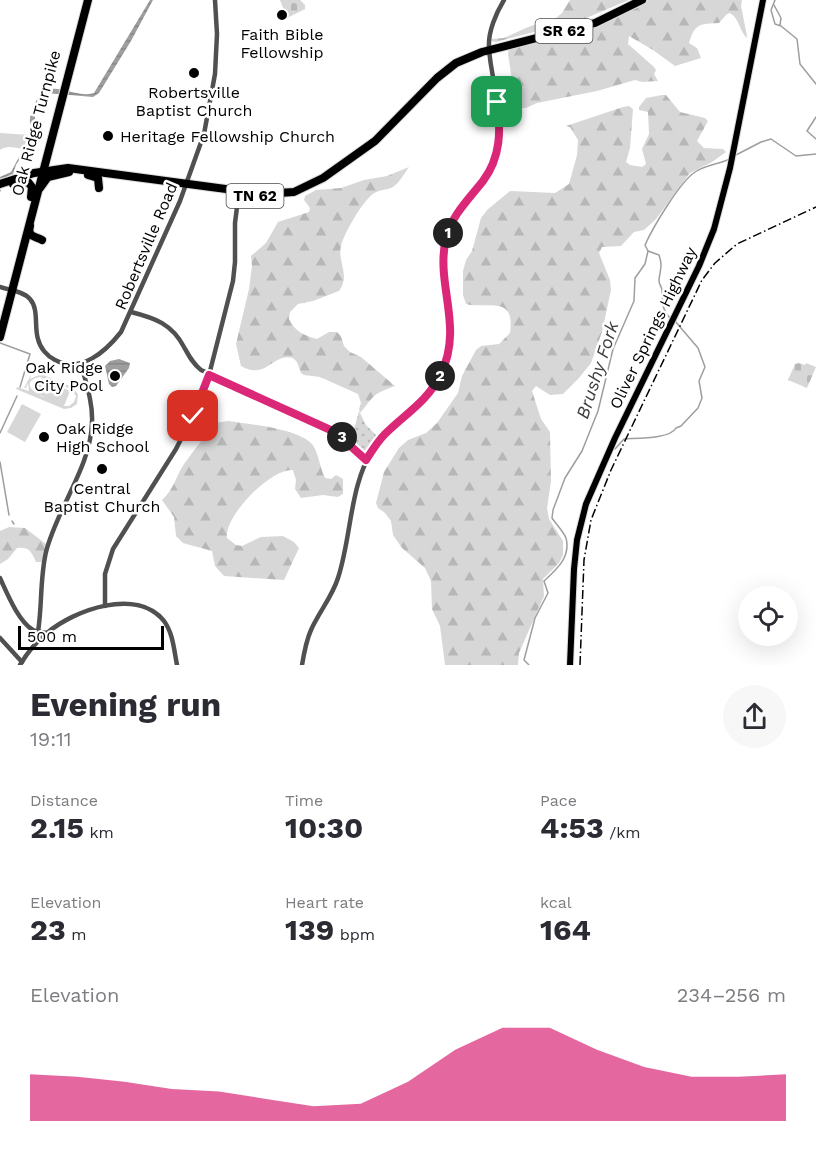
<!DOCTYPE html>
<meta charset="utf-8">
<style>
:root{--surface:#fff;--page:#f7f7f7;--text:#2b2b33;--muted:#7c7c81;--accent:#db2777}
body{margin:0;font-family:"Work Sans",sans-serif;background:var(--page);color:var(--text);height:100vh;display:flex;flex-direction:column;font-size:22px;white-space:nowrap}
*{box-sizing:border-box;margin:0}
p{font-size:20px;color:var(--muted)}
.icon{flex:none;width:33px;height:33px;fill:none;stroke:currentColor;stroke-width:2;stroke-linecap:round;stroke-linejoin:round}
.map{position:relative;height:665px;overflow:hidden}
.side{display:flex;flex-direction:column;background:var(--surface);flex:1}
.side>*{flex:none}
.controls{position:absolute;left:738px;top:586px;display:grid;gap:12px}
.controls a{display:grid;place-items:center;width:60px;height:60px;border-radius:50%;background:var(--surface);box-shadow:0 6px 24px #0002;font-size:30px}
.scale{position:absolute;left:18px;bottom:15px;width:146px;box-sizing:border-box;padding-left:6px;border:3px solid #000;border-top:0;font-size:16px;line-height:21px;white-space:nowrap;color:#000;-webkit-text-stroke:4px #fff;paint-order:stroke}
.pin{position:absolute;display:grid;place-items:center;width:51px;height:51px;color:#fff;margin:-26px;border-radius:12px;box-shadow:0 3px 9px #0006}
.km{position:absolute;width:30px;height:30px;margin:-15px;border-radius:50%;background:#222;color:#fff;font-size:16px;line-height:30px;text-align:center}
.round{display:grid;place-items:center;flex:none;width:63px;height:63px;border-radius:32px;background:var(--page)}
.overview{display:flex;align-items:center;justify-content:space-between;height:102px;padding:0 30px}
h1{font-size:33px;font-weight:700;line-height:45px}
.stats{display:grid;grid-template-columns:repeat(3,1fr);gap:9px;height:102px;padding:6px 30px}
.stats div{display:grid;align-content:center}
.stats b{font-size:30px;font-weight:700}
.stats small{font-size:16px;font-weight:400}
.stats p{font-size:16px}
.chart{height:168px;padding:12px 30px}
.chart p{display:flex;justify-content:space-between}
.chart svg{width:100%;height:108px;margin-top:6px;fill:var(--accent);opacity:.7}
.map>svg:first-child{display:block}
.green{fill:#d7d7d7;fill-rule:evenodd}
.forest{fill:url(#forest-firs)}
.cemetery{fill:url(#cemetery-stones)}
.park{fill:url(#park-dots)}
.water{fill:url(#water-rules)}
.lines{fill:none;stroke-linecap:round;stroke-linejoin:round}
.stream{stroke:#9e9e9e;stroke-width:1.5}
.major-casing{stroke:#dbdbdb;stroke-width:8}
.highway-casing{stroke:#dbdbdb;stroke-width:10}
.minor{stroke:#505050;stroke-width:4.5}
.major{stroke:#000;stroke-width:6}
.highway{stroke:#000;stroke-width:8}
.rail{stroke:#000;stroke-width:1.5;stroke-dasharray:9 3 1.5 3;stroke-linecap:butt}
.route-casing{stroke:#fff;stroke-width:12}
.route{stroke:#db2777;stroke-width:8}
.poi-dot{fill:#000;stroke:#fff;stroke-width:2}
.labels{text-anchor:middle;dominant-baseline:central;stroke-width:5;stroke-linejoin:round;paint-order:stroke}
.shield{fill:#fff;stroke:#4c4c4c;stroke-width:1.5}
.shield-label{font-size:15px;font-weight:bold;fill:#000}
.poi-label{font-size:16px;fill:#000;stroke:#fff}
.street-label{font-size:16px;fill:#000;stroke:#fff}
.water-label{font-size:18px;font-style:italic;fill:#3f3f3f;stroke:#fff}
</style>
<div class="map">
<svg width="816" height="665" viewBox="0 0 816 665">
<defs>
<pattern id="forest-firs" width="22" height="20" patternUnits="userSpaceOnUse" patternTransform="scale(1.5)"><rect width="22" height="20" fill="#d7d7d7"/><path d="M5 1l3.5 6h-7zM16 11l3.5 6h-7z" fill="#b7b7b7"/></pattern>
<pattern id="cemetery-stones" width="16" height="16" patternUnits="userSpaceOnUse" patternTransform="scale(1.5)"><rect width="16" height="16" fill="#d7d7d7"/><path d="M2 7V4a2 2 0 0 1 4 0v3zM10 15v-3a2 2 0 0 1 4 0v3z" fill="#b7b7b7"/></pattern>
<pattern id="park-dots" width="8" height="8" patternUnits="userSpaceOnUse" patternTransform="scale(1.5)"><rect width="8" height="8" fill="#d7d7d7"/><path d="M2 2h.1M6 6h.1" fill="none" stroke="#b7b7b7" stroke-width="1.8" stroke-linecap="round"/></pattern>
<pattern id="water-rules" width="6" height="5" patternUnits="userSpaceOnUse" patternTransform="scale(1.5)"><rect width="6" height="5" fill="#9e9e9e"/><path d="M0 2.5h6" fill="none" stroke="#868686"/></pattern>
</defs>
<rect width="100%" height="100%" fill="#fff"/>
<g class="green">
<path d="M0,133L30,135L23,148C15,149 8,144 0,150Z"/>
<path d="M32,373L30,379L41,374L72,387L78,394L77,404L71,408L64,409L16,389L17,387L29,391L28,383L26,388H24ZM40,377L71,389L76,396L74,402L69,406H64L70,391L41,378L35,393L46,398C35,395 19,381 40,377Z"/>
<polygon points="22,404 41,414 25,442 7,432"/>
</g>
<g class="forest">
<polygon points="570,0 629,0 584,19 496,42 491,41 491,39 504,38 528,27 556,18 562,13"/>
<path d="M648,0H742L741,6L747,36V38C739,31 740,19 730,13L727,14L719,23C700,24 695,23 689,43L697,48L701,58L675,66L653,50L629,36L628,44L654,67L656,70L654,74L658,81L642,82L635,80L597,91L537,103L526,108H517L514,104V93L508,54L509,48L632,9Z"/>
<path d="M662,95H666L680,112L705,118L708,121L697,141L704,148L723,149L726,152L712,162L690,173L656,219L644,230L634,232L621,246L602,247L599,253L610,280L611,290L602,332L591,363L579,378L563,394L550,395L536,386L532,391L541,419L550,432L551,481L547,508L549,519L563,541V555L559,563L543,579L544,596L519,653L518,665H445L440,626L432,609L431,581L425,568L402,548L393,535L391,521L385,513L378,508L376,503L384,472L399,448L408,440L426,433L437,423L458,393L462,376L476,350L481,346L499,344L510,333C515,297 492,307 470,305L466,304L463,295V271L466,260L472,251L481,218L487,210L510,191L555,193L569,184L577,155L578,140L570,127L566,126L623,107L629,106L633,109L630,148L626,162L630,165L642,167L646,164L642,149L649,134L648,112L639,110V107L646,98Z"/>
<path d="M409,167C404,174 398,185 391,188C385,190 378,190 373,194C363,201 344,233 341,246C337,262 351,275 339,291L313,301L298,304L290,312L289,319C294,331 305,336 317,339L329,332H337L341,336L344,346L350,352L361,357L395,386C371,395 376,394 360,413L359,409L361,403L358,394L320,377L304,375L301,373L297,362L293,358C273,352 266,381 241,366L236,344L249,289L252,266L251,256L266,243L278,222L309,212L310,208L304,200L305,196L316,190L341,188L364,180L387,176Z"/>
<path d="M228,421C248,424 304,429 314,447C319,456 320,468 325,478L331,479L336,475L343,479V494L338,497L323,495L301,498L295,489L296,480L293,470C271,468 224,516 227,538L236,545L242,546L261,537L283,536L294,542L299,548L284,580L224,576L215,566L212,551L183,543L176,536L174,517L162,500C174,489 176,476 184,464C194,450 205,436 216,423Z"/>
<path d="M9,527L25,528L46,544L42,562H36C31,551 29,547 17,548L8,559L0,564V531Z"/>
</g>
<g class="cemetery">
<polygon points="300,0 305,5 305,9 287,18 280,0"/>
<polygon points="799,363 805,365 806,363 816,367 807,388 788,380 795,364"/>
</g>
<polygon class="park" points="359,411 366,425 379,438 365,456 359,454 347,439 355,426"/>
<g class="water">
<path d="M150,0H153L131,41L99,93L93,97L47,93L41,99L35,113V133L16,165L13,174L0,179V177L11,172L33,131C32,128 31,126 30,122C29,118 33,109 35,104C47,73 73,100 94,93Z"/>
<polygon points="119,359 130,363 129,368 116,386 112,387 109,384 105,366 110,361"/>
</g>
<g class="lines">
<g class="stream">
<polyline points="775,0 771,10 775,24 781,26 797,39 800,64 816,84"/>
<polyline points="774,5 781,18 780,25"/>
<polyline points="816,117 807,131 816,139"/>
<polyline points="734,156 761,142 771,139 796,156 816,154"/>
<polyline points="0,191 0,190"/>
<path d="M648,251L659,255C663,266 660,270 659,280C659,286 661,284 662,290C663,301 661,309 670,318"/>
<polyline points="0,343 30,354 20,387"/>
<polyline points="0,433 17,396"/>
<path d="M615,449L624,439C637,438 670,439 676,428L681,426L698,408L702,398L699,381L705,367L698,348L675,321"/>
<polyline points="0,462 9,515"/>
<polyline points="12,521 14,524"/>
<path d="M529,665L524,660L535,618L548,593L544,581C557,569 571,557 566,538C564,532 556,524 552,518L553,510L565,478L582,451L598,411L613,349L634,301L635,278L645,264L648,251L645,245C653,227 680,182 695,172C706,165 719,164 730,159"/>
</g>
<g class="major-casing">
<polyline id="major" points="570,665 574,569 577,540 586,504 615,438 699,266 714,229 730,168 763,0"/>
</g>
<g class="highway-casing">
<g id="highway">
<polyline points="88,175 98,178 99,188"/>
<polyline points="0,184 34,173 68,168 263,194 294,192 323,178 375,141 437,78 456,63 482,52 595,23 642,0"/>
<polyline points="13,184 28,182 32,187 31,197"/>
<polyline points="40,188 48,177 69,172"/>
<path d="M30,226C27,237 35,236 42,240"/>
<polyline points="0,337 88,0"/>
</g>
</g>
<g class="minor">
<path d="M0,287C9,290 23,291 30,299C39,309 34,327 38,339C40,348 47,356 55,360C81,374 106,351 121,332L180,201L204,134L215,74L217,34L215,0"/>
<path d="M131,312C155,318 172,324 184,347C189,356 193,364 201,370L335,431L366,460"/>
<path d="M0,578C7,593 18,621 33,630C37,632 42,632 47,633"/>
<polyline points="105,606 105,574 113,549 176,449 193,415 209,375 233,281 235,262 235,223 239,191"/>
<polyline points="0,638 22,662"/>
<path d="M36,643C43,613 39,582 46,552C57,508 91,467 92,422C93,403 86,383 81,364"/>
<path d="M20,665C27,653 36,642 47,633C74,610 137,587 164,621C173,633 174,650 177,665"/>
<path d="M302,665C304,653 306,641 311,630C319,612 332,597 338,578C352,535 349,486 374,447C398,411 433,407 447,357C459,317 436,276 447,236C457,198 496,178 500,137C503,107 490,77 489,47C488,32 496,13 504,0"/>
</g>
<use href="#major" class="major"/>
<use href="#highway" class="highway"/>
<polyline class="rail" points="580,665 584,560 591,520 611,470 702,280 715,263 737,244 816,207"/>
</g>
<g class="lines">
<g class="route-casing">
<path id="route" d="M193,416L209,375L335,432L366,460C372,451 377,442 385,434C405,414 428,401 441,374C464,325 435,285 446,238C452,215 468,200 483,181C501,157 501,130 497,102"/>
</g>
<use href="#route" class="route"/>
</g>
<g class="poi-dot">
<circle cx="282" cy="15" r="6"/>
<circle cx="194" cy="73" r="6"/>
<circle cx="108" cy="136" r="6"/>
<circle cx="115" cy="376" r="6"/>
<circle cx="44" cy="437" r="6"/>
<circle cx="102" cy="469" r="6"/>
</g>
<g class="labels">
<g class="shield">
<rect x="535.5" y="19" width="57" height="24" rx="4.5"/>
<rect x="226.5" y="184" width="57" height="24" rx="4.5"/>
</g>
<g class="shield-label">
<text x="564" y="31">SR 62</text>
<text x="255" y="196">TN 62</text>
</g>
<g class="poi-label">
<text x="282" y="34">Faith Bible<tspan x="282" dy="18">Fellowship</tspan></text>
<text x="194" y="92">Robertsville<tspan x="194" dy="18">Baptist Church</tspan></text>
<text x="120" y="136" text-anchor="start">Heritage Fellowship Church</text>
<text x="103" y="367" text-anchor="end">Oak Ridge<tspan x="103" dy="18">City Pool</tspan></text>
<text x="56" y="428" text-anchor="start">Oak Ridge<tspan x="56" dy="18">High School</tspan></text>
<text x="102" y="488">Central<tspan x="102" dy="18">Baptist Church</tspan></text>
</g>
<g class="street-label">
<text transform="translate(36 123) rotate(-75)">Oak Ridge Turnpike</text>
<text transform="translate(146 246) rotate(-67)">Robertsville Road</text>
<text transform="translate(653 328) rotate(-64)">Oliver Springs Highway</text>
</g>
<g class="water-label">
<text transform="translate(597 370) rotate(-72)">Brushy Fork</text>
</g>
</g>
</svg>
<div class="controls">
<a><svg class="icon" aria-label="locate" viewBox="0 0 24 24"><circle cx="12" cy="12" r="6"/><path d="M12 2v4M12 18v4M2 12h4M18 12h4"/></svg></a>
</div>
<div class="scale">500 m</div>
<div class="pin" style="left:497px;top:102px;background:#1e9e55"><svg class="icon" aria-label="arrive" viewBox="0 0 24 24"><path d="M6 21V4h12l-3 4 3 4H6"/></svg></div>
<div class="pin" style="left:193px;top:416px;background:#d93025"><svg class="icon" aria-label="check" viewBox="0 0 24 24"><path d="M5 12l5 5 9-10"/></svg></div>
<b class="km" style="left:448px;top:233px">1</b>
<b class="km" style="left:440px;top:376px">2</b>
<b class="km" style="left:342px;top:437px">3</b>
</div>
<section class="side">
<div class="overview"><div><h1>Evening run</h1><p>19:11</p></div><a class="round"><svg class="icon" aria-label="share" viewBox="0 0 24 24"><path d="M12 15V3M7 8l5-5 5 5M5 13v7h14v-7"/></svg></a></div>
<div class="stats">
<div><p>Distance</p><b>2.15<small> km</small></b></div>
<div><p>Time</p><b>10:30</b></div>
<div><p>Pace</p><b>4:53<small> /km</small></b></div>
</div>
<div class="stats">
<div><p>Elevation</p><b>23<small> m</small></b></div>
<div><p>Heart rate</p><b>139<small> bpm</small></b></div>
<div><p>kcal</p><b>164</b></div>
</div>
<div class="chart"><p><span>Elevation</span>234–256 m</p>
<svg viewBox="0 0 160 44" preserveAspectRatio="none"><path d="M0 44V25L10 26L20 28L30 31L40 32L50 35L60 38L70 37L80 28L90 15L100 6L110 6L120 15L130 22L140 26L150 26L160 25V44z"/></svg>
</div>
</section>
